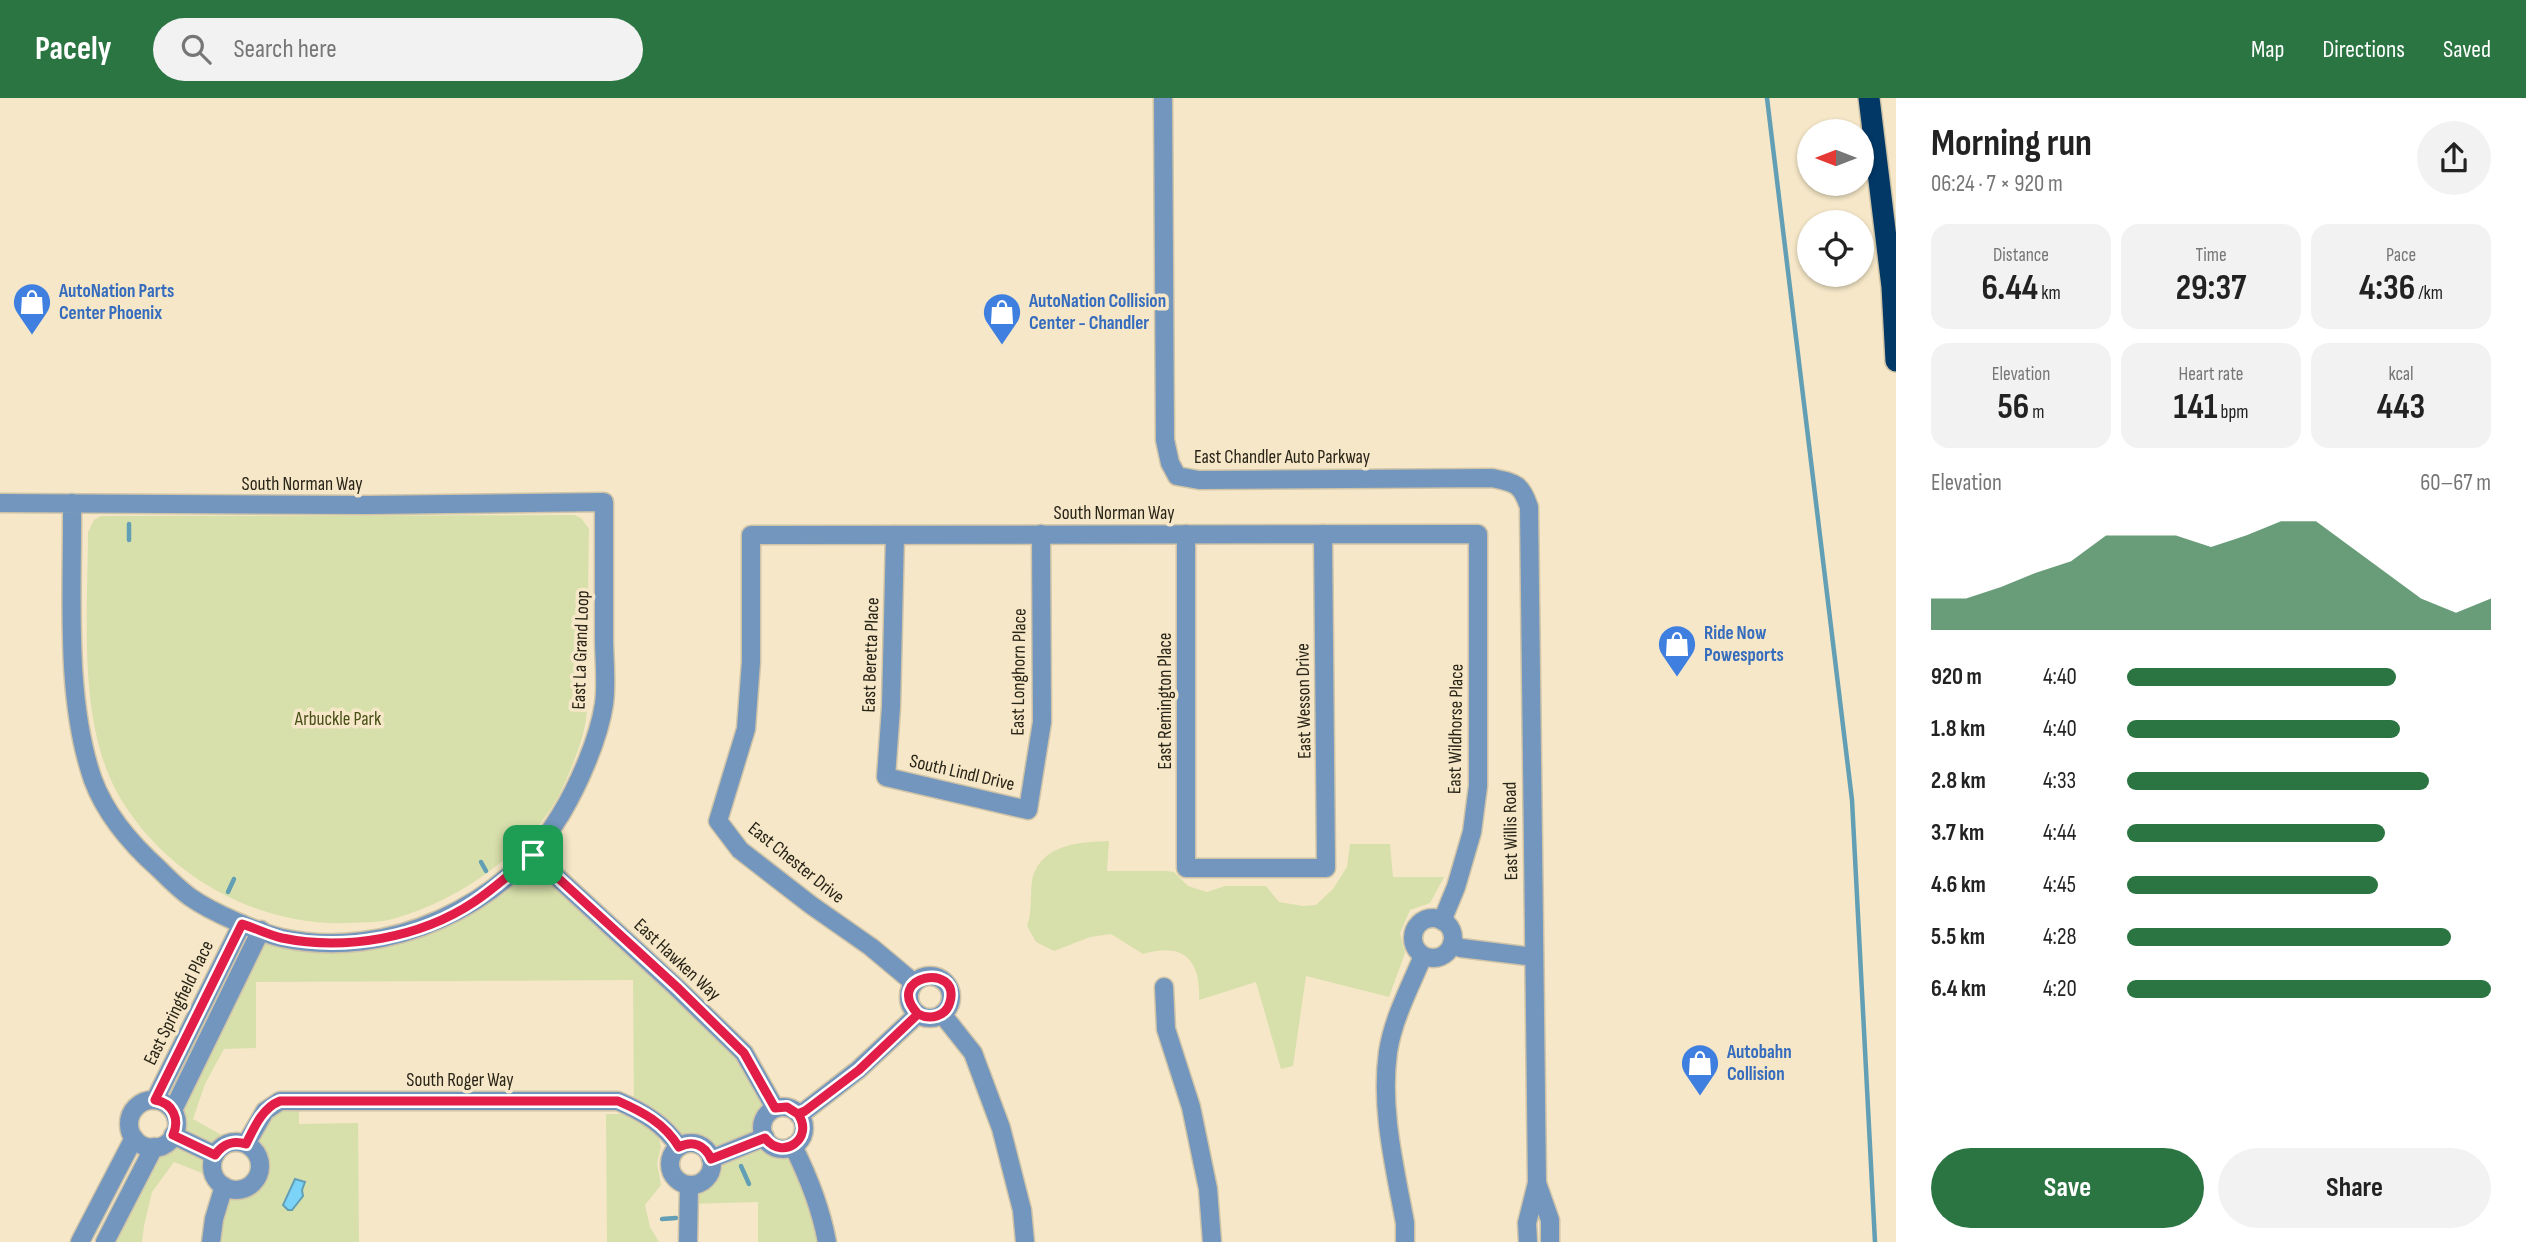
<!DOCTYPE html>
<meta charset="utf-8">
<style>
:root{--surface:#fff;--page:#f2f2f2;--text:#222;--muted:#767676;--accent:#2b7543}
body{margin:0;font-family:"Sofia Sans Condensed",sans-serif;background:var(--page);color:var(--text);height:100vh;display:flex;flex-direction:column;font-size:26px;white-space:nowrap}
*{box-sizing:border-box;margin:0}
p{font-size:23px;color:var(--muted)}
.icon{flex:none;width:38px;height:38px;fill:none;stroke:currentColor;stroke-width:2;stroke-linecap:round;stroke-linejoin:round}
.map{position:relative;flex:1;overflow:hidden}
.side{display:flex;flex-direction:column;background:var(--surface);width:630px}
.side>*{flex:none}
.needle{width:46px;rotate:270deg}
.fabs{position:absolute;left:1797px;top:21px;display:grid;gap:14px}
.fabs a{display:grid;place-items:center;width:77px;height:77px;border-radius:50%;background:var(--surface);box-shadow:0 2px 5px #0004;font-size:35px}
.pin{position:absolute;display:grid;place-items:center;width:60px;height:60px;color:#fff;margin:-30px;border-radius:14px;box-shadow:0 4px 10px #0006}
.round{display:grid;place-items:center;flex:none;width:74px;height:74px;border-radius:37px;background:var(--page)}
.headline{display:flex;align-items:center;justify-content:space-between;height:119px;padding:0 35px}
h1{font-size:38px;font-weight:700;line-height:52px}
.stats{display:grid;grid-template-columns:repeat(3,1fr);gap:10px;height:119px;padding:7px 35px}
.stats div{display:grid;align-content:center;border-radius:18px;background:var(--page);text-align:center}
.stats b{font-size:35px;font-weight:700}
.stats small{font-size:19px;font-weight:400}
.stats p{font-size:19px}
.chart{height:196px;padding:14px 35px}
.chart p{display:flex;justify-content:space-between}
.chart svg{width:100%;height:126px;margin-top:7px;fill:var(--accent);opacity:.7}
.primary-button{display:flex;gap:14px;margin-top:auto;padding:14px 35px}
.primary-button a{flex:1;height:80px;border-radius:42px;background:var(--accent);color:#fff;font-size:28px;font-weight:700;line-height:80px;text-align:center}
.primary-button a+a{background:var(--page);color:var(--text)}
ul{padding:0 35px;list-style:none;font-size:23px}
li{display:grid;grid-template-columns:112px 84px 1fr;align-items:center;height:52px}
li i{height:18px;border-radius:9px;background:var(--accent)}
header{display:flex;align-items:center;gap:42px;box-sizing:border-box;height:98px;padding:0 35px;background:var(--accent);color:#fff}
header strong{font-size:33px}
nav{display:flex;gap:38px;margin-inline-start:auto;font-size:24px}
.search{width:490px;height:63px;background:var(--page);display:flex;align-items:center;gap:18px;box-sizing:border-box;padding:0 24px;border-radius:38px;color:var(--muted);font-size:26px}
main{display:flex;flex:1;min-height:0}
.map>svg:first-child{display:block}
.green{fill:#d7e0ab}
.water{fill:#7bd4f8;stroke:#629fb5;stroke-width:2}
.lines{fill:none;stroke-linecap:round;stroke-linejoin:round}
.stream{stroke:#629fb5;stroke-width:4.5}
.minor-casing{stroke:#d0c4a8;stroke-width:21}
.highway-casing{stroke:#d0c4a8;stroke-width:24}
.minor{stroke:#7296be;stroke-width:18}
.highway{stroke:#023866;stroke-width:21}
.route-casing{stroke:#fff;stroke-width:14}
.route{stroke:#e11d48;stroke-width:9}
.labels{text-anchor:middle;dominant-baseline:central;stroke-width:7;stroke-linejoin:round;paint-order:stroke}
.shop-label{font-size:19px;font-weight:bold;fill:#366cbe;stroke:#f5e7c7;text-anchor:start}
.street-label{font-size:19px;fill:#292418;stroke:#f5e7c7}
.park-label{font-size:19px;fill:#484f17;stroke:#f5e7c7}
</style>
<header>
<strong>Pacely</strong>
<div class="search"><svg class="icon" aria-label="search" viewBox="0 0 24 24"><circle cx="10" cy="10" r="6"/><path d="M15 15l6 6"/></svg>Search here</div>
<nav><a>Map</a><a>Directions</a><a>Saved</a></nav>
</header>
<main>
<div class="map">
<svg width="1896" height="1144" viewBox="0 0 1896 1144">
<rect width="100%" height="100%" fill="#f5e7c7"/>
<g class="green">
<path d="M574,417L581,420L589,431C588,471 588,510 588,550C588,577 590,609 583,636C579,652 565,687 557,701C541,729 517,752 492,771C464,793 430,810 396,820C381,825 364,824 348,825C256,828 166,778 119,698C77,624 88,517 88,434L94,422L101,418Z"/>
<path d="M1109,743L1107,773H1166L1174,774L1188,788L1207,794L1225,788H1266L1279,804L1303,808L1316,807L1333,791L1347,769L1350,746H1390L1393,779H1444L1430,805L1410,812L1400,835L1405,855L1389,899L1306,878L1293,968L1281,971L1256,884L1199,902C1201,861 1183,844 1143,856L1111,836L1090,839L1054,853L1036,844L1027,828C1034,810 1028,786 1035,773C1048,745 1083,744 1109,743Z"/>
<path d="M533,757L744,955L769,1014C756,1030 766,1051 787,1050L827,1144H758V1104L688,1106L695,1087L707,1080L710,1074L712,1068L708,1055L698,1046H685L634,1010L633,882L256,884V950L224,951L205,986L193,1021L234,1044C218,1048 209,1061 215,1078L207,1077L174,1064L152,1094L144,1128L142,1144H105L158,1049C172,1044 177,1034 176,1020L261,832L321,844L440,822Z"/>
<path d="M299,1003V1026L358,1025L359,1144H211L226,1090C247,1096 260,1082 259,1062L250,1048L258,1022Z"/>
<polygon points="606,1016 628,1016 658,1036 661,1049 657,1065 661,1087 645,1107 650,1129 659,1144 607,1144"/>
</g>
<polygon class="water" points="295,1081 305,1084 302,1092 303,1098 292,1112 288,1112 283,1107"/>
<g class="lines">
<g class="stream">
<polyline points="1767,0 1852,702 1875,1144"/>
<polyline points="129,426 129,442"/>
<polyline points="481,764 486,773"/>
<polyline points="228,794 234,781"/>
<polyline points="741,1068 749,1086"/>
<polyline points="662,1121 676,1120"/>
</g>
<g class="minor-casing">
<g id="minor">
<path d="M1163,0L1165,342L1170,365L1177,378L1199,382L1492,380C1515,385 1521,385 1529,409L1537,1085L1527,1125L1528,1144"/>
<path d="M0,405L368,407L604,404C604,450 604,495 604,540C604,561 607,585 604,606C599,640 579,686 561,716C507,808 387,863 282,840C257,834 211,814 190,799C179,791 169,781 159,771C131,746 106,717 93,682C64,599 73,493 72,405"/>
<polyline points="1186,436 1186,770 1326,770 1323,436"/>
<polyline points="895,437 891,609 886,679 1028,712 1042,624 1041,436"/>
<polyline points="533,757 676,889 744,955 775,1010"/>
<circle cx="1433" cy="840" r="20"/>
<polyline points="1452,846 1461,850 1534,859"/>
<circle cx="930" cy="899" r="21"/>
<polyline points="914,885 871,849 811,807 740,752 718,723 746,631 751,564 751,437 1478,436 1478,688 1472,734 1456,789 1442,823"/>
<polyline points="1164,889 1166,931 1191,1009 1208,1091 1212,1144"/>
<polyline points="942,916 973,955 1001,1030 1022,1112 1025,1144"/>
<polyline points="155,1002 242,826"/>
<circle cx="153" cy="1026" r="24"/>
<circle cx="783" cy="1030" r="21"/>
<polyline points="173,1012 261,832"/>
<polyline points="798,1016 805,1013 858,972 918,916"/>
<polyline points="173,1037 215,1057"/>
<circle cx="236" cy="1068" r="24"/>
<circle cx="691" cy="1066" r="21"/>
<path d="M246,1046L265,1013L280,1003H618C643,1014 664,1026 679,1049"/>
<path d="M793,1048C808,1078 821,1111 827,1144"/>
<polyline points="711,1061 765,1039"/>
<polyline points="1537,1085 1550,1122 1550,1144"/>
<polyline points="80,1144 134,1040"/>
<polyline points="105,1144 154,1049"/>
<polyline points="211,1144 214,1121 224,1088"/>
<polyline points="688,1144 689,1087"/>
<path d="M1405,1144V1125C1395,1070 1380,1011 1388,954C1393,921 1410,889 1423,858"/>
</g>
</g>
<g class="highway-casing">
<polyline id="highway" points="1869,0 1892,189 1896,263"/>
</g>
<use href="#minor" class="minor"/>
<use href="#highway" class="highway"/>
</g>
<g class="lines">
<g class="route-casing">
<path id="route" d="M533,757C513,773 494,791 474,804C420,840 345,853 282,840C269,837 255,830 242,826L155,1002C173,1005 180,1021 173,1037L215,1057C223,1046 232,1042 246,1046C254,1030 262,1010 280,1003H618C643,1014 664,1025 679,1049C693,1042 705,1047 711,1061L765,1040C782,1063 815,1041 798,1016L805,1013L859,972L918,916C882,878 961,863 950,904C946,919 930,922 918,916L859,972L805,1013L798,1016L787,1009L775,1010L744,955L677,889L533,757"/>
</g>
<use href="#route" class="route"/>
</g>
<defs>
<g id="shop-pin" transform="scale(2.0125)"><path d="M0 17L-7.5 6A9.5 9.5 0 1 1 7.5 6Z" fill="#3f7fe0" stroke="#f5e7c7"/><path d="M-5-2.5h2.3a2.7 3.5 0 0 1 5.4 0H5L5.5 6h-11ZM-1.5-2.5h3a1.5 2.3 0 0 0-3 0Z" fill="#fff"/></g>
</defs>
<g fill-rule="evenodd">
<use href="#shop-pin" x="32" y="204"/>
<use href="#shop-pin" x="1002" y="214"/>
<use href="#shop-pin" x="1677" y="546"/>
<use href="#shop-pin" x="1700" y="965"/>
</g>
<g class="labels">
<g class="shop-label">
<text x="59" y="193">AutoNation Parts<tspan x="59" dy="22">Center Phoenix</tspan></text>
<text x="1029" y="203">AutoNation Collision<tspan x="1029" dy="22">Center - Chandler</tspan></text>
<text x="1704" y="535">Ride Now<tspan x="1704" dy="22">Powesports</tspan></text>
<text x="1727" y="954">Autobahn<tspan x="1727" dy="22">Collision</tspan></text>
</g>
<g class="street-label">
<text x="1282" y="359">East Chandler Auto Parkway</text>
<text x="302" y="386">South Norman Way</text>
<text x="1114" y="415">South Norman Way</text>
<text transform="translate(581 552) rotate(-88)">East La Grand Loop</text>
<text transform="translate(871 557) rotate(-88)">East Beretta Place</text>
<text transform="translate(1019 574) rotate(-89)">East Longhorn Place</text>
<text transform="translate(1165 603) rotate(-90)">East Remington Place</text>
<text transform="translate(1304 603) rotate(-91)">East Wesson Drive</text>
<text transform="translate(1456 631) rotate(-89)">East Wildhorse Place</text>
<text transform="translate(962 675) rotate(13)">South Lindl Drive</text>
<text transform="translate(1511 733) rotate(-91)">East Willis Road</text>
<text transform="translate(796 765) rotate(39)">East Chester Drive</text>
<text transform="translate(677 862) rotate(43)">East Hawken Way</text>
<text transform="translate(179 905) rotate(-64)">East Springfield Place</text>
<text x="460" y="982">South Roger Way</text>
</g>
<g class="park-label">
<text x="338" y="621">Arbuckle Park</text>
</g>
</g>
</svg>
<div class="fabs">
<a><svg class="needle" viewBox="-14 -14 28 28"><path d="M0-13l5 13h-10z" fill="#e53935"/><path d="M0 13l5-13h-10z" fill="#767676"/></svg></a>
<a><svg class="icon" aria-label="locate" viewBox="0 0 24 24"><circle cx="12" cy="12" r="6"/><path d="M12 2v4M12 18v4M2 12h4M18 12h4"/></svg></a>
</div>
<div class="pin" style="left:533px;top:757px;background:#1e9e55"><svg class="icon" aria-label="arrive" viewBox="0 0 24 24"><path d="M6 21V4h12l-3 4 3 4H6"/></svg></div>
</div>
<section class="side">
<div class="headline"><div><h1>Morning run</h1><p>06:24 · 7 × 920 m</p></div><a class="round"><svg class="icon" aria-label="share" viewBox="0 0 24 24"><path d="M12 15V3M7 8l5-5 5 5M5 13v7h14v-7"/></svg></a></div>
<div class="stats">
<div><p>Distance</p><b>6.44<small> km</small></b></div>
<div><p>Time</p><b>29:37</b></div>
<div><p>Pace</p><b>4:36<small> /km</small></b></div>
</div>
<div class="stats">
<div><p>Elevation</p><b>56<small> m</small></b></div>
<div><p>Heart rate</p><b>141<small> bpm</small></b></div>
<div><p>kcal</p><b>443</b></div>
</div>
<div class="chart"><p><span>Elevation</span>60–67 m</p>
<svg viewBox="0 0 160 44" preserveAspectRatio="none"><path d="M0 44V33L10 33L20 29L30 24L40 20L50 11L60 11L70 11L80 15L90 11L100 6L110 6L120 15L130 24L140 33L150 38L160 33V44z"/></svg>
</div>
<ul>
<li><b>920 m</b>4:40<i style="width:74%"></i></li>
<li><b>1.8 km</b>4:40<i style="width:75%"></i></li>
<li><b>2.8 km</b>4:33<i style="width:83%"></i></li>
<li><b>3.7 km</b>4:44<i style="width:71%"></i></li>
<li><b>4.6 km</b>4:45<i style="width:69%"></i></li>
<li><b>5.5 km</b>4:28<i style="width:89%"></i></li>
<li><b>6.4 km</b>4:20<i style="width:100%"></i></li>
</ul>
<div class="primary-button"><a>Save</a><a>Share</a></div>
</section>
</main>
